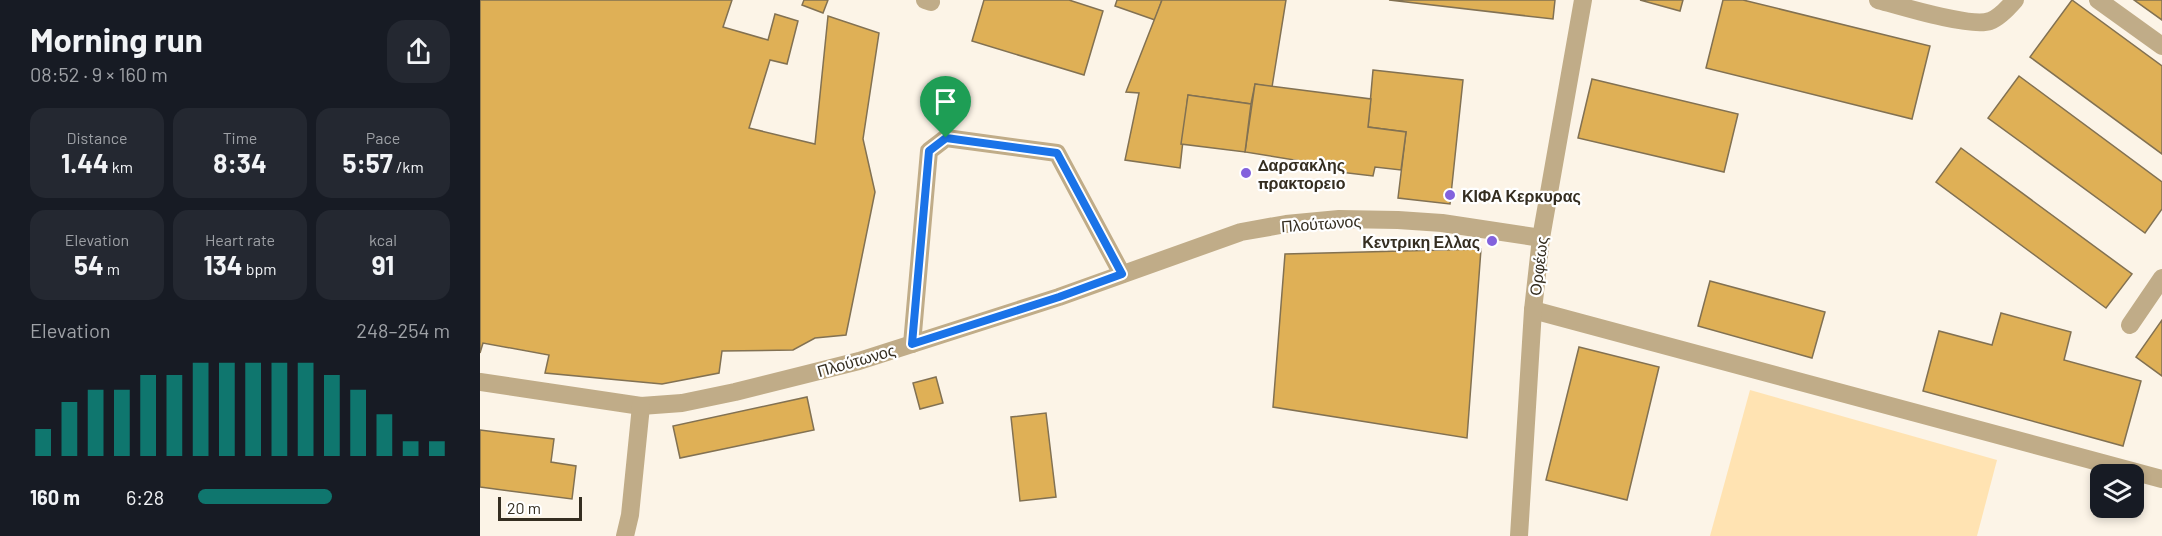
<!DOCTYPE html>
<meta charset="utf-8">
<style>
:root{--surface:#171b24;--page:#242831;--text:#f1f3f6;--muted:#9ea1a6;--accent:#0f766e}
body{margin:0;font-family:Barlow,sans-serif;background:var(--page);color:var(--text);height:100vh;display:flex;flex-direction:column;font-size:22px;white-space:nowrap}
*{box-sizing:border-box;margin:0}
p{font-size:20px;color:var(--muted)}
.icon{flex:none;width:33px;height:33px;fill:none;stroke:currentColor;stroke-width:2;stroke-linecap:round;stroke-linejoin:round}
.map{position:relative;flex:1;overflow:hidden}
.panel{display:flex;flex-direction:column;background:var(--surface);width:480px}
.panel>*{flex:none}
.controls{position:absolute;left:1610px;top:464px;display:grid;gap:12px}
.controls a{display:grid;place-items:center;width:54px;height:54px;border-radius:12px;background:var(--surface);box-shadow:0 3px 9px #0003;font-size:30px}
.scale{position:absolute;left:18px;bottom:15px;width:84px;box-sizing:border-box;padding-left:6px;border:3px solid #352e21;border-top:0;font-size:16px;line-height:21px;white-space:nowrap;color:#352e21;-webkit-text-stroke:4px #fff;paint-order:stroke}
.pin{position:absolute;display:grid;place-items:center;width:51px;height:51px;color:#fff;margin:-62px -26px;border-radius:50% 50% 50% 0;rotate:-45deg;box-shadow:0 0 6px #0007}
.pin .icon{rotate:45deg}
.round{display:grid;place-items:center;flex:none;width:63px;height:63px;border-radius:18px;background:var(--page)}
.headline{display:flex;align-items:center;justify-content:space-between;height:102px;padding:0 30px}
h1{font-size:33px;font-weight:700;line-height:45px}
.metrics{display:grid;grid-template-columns:repeat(3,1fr);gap:9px;height:102px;padding:6px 30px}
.metrics div{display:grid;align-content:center;border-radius:15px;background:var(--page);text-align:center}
.metrics b{font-size:26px;font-weight:700}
.metrics small{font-size:16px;font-weight:400}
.metrics p{font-size:16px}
.chart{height:168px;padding:12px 30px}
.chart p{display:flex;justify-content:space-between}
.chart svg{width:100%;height:108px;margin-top:6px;stroke:var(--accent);stroke-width:6}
ul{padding:0 30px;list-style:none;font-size:20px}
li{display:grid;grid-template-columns:96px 72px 1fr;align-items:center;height:45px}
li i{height:15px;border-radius:8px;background:var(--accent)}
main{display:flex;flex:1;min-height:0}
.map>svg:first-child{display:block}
.green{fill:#ffe3b2}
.building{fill:#dfb056;stroke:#827152;stroke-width:1.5}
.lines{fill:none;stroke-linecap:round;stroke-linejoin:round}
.minor{stroke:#c0ac88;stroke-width:18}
.route-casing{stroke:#fff;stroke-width:12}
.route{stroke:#1a73e8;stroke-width:8}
.poi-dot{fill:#8362dd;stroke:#fff;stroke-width:2}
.labels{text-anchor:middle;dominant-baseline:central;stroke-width:4.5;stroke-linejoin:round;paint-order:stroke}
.poi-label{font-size:16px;font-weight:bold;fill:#352e21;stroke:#fff;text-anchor:start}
.street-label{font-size:16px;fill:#352e21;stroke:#fff}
</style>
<main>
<section class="panel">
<div class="headline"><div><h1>Morning run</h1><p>08:52 · 9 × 160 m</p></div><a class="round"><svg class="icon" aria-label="share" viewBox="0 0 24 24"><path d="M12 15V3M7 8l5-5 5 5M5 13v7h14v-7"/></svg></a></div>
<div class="metrics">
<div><p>Distance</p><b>1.44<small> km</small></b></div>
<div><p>Time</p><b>8:34</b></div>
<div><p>Pace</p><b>5:57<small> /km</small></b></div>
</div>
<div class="metrics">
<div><p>Elevation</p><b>54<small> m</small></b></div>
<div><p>Heart rate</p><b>134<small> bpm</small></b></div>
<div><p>kcal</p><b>91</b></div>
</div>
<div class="chart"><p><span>Elevation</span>248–254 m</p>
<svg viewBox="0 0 160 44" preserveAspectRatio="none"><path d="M5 44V33M15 44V22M25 44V17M35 44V17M45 44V11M55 44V11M65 44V6M75 44V6M85 44V6M95 44V6M105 44V6M115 44V11M125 44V17M135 44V27M145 44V38M155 44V38"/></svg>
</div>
<ul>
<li><b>160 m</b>6:28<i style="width:53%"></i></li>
</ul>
</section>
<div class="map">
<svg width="1682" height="536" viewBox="0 0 1682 536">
<rect width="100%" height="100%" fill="#fcf4e7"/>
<polygon class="green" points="1270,390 1517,460 1497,536 1230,536"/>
<g class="building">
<polygon points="0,0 252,0 243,27 288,40 295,14 318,21 307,64 290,60 269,128 335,144 348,16 399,33 383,139 395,192 366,335 335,338 313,350 242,351 239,373 182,384 65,373 69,355 3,343 0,353"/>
<polygon points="324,0 348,0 343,13 322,5"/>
<polygon points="504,0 589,0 623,11 604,75 492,41"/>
<polygon points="637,0 682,0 675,20 635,6"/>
<polygon points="682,0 806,0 792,87 775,84 771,104 708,95 700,168 645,160 659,93 646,92"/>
<polygon points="909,0 1075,0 1073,19"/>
<polygon points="1160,0 1203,0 1200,11"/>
<polygon points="1243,0 1263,0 1450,46 1432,119 1226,68"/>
<polygon points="1592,0 1682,66 1682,154 1550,57"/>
<polygon points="1654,0 1682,0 1682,20"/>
<polygon points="893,70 983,80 970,204 918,198 926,132 888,127"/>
<polygon points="1539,76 1682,182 1682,209 1665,233 1508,118"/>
<polygon points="1112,79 1258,114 1244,172 1098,138"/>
<polygon points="775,84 891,99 888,127 926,132 921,170 895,167 893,176 826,168 827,162 765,152"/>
<polygon points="708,95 771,104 765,152 701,144"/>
<polygon points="1481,148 1652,274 1626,308 1456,182"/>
<polygon points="1001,249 987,438 793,407 805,254"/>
<polygon points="1230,281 1345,312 1332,358 1218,326"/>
<polygon points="1521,313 1591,332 1584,360 1661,381 1643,446 1443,391 1459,331 1512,345"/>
<polygon points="1682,320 1682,376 1656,357"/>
<polygon points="1099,347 1179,367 1147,500 1066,480"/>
<polygon points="456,377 463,403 440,409 433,383"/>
<polygon points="327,397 334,430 200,458 193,426"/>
<polygon points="566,413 576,497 540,501 531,417"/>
<polygon points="0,430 74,439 71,462 96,466 92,499 0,487"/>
</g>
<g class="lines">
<g class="minor">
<polyline points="445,0 451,2"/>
<path d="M1398,0C1420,6 1491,28 1510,21C1519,18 1529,7 1535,0"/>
<polyline points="1618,0 1682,46"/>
<polyline points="1053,310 1682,479"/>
<polyline points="1650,325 1682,278"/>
<polyline points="432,344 449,151 466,138 577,153 642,274"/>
<polyline points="0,382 161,406 202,403 255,392 379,361 579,297 761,232 806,224 859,219 918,220 962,223 1061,238"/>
<polyline points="145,536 150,515 161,406"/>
<polyline points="1039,536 1053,310 1061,238 1103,0"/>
</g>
</g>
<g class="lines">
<g class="route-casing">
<polygon id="route" points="466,138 577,153 642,274 579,297 432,344 449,151"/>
</g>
<use href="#route" class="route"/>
</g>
<g class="poi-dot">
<circle cx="766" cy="173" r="6"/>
<circle cx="970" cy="195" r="6"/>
<circle cx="1012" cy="241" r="6"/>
</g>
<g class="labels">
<g class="poi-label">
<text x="778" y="164">Δαρσακλης<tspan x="778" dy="18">πρακτορειο</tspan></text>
<text x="982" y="195">ΚΙΦΑ Κερκυρας</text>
<text x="1000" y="241" text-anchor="end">Κεντρικη Ελλας</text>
</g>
<g class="street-label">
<text transform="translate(841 223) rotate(-4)">Πλούτωνος</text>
<text transform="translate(1058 266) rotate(-83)">Ορφέως</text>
<text transform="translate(376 360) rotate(-16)">Πλούτωνος</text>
</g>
</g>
</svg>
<div class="controls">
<a><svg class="icon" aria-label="layers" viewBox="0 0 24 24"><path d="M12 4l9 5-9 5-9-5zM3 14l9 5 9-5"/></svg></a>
</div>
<div class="scale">20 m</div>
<div class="pin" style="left:466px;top:138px;background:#1e9e55"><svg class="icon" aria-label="arrive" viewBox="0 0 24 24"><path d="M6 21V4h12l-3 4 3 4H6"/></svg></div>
</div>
</main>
